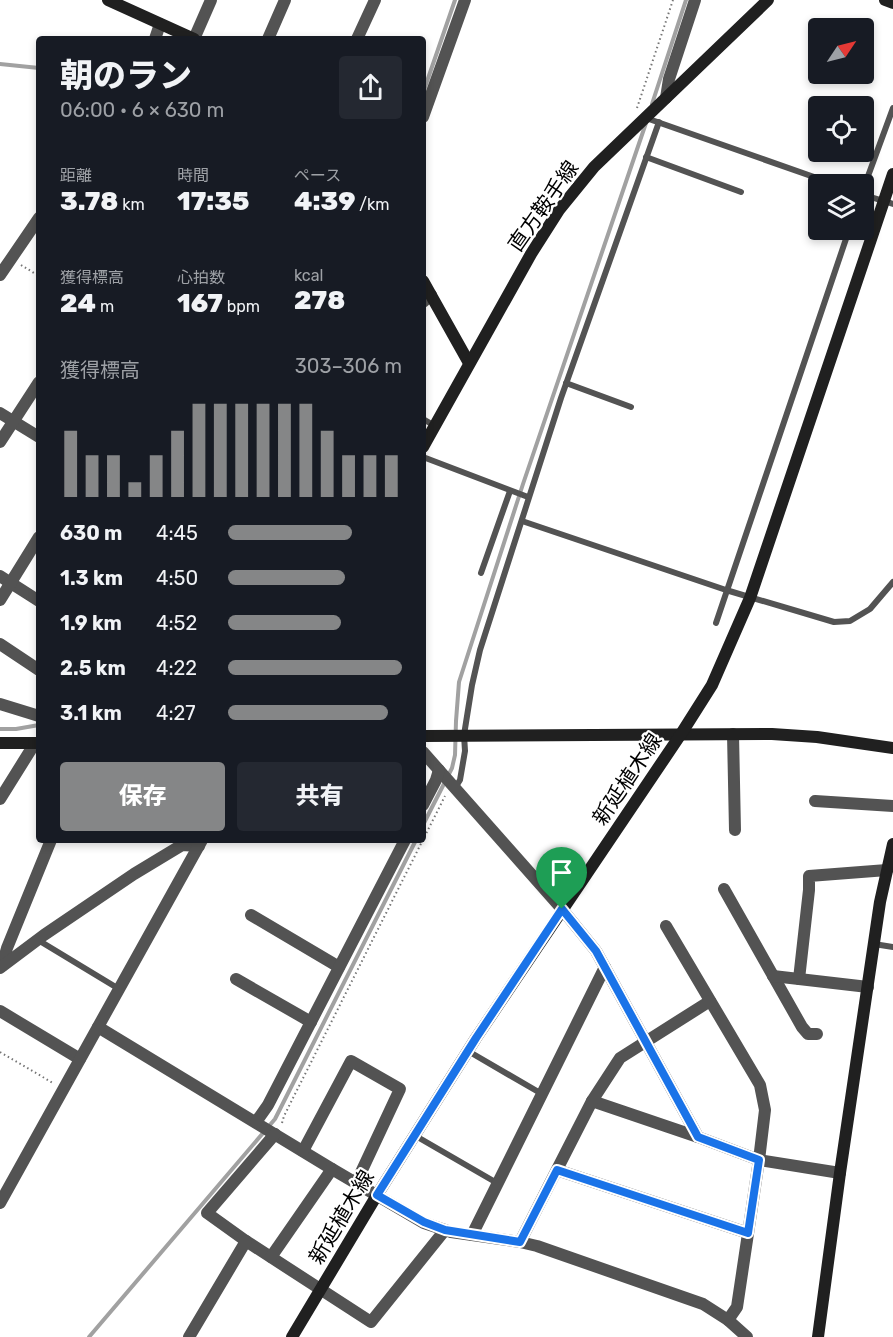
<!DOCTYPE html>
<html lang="ja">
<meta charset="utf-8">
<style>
:root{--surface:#171b24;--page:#242831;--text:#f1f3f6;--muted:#9ea1a6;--accent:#858687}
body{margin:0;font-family:Rubik,"Noto Sans JP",sans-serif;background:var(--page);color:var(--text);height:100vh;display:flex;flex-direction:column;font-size:22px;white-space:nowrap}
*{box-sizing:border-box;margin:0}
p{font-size:20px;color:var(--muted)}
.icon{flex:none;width:33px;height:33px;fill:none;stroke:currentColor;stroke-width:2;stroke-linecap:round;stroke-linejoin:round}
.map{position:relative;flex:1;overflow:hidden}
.sheet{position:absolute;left:36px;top:36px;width:390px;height:807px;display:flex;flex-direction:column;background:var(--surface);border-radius:6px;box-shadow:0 3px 9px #0003}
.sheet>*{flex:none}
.needle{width:39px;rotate:55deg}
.controls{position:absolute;left:808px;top:18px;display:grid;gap:12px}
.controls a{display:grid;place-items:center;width:66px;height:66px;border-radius:6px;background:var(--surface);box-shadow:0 3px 9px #0003;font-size:30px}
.pin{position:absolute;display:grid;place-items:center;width:51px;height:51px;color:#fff;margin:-62px -26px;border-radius:50% 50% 50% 0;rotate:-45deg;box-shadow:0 0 6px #0007}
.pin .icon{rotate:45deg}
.round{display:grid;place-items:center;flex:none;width:63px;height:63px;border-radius:6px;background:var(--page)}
.summary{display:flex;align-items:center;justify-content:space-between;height:102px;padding:0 24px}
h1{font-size:33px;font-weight:800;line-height:45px}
.stats{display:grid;grid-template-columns:repeat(3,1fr);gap:9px;height:102px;padding:6px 24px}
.stats div{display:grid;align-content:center}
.stats b{font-size:26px;font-weight:800}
.stats small{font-size:16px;font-weight:400}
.stats p{font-size:16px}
.chart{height:168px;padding:12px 24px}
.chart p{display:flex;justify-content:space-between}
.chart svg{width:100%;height:108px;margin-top:6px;stroke:var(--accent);stroke-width:6}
.button{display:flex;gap:12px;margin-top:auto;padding:12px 24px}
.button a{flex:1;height:69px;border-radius:6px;background:var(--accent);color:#fff;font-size:24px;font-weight:800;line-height:69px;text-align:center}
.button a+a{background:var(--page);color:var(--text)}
ul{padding:0 24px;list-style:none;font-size:20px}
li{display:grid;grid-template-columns:96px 72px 1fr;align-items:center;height:45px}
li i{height:15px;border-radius:8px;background:var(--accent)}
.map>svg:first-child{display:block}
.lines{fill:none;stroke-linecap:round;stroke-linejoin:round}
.stream{stroke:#a1a1a1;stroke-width:4}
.path{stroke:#757575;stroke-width:2;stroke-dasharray:1.5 3;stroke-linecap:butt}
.lane{stroke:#535353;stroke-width:6}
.street{stroke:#535353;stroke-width:12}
.secondary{stroke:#202020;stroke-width:12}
.route-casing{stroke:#fff;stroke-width:12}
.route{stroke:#1a73e8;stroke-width:8}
.labels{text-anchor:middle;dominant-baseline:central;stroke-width:4.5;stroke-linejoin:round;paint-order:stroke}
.street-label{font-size:21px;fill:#000;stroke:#fff}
</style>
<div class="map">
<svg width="893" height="1337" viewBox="0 0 893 1337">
<rect width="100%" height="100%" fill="#fff"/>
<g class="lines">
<g class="stream">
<polyline points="0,64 39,68"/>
<polyline points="423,93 455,0"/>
<polyline points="652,104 686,0"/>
<polyline points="0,729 16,729 39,725"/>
<polyline points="423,825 452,768 455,755 456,721 459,682 523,484 646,123"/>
<polyline points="89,1337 275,1119 416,840"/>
</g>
<g class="path">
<polyline points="637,108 673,0"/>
<polyline points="21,265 39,276"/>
<polyline points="0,1052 53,1083"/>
<polyline points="282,1123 284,1116 445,796"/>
</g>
<g class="lane">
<polyline points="646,118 834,184"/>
<polyline points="646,157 741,192"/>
<polyline points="864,187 893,108"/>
<polyline points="864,195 893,204"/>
<polyline points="566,383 631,407"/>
<polyline points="423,419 435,426"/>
<polyline points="423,457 528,497"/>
<polyline points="522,521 726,590 834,622 850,621 870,609 893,582"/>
<polyline points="481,573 510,491"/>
<polyline points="716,623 849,230"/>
<polyline points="455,788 460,780 465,751 464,735 472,685 480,650 561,398 659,122"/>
<polyline points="38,940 119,989"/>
<polyline points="874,944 893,947"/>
<polyline points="468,1051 542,1094"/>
<polyline points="414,1135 497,1183"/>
</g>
<g class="street">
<polyline points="155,39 160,24"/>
<polyline points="194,39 211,0"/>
<polyline points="268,39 285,0"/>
<polyline points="357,39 375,0"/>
<polyline points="666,98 669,79 695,0"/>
<polyline points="423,117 465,0"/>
<polyline points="0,275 39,218"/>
<polyline points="423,302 431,295"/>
<polyline points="0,413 39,437"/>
<polyline points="0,442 39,382"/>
<polyline points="0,576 39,601"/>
<polyline points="0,600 39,537"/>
<polyline points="0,644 39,670"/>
<polyline points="0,704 39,716"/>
<polyline points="733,734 735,830"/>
<polyline points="423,752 562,909 596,951 698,1137 759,1160 840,1173"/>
<polyline points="0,799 35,743"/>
<polyline points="815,801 893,806"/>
<polyline points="423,805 436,780 439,770"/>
<polyline points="724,889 802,1027 808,1034 817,1034"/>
<polyline points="251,915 339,967"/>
<polyline points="666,926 760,1085 765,1110 759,1160 737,1307 728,1320"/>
<polyline points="2,966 7,948 51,840"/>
<polyline points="0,968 44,935 134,874 182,845 199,846"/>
<polyline points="773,976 868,987"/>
<polyline points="236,979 311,1022"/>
<polyline points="799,979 809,890 809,876 887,870"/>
<polyline points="0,1011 80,1059"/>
<polyline points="98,1027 332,1169 424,1223 451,1232 520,1242 537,1246 703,1304 728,1320 747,1337"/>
<polyline points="592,1101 698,1137"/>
<polyline points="256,1122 268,1105 405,840"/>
<polyline points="275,1134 207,1213 246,1241 371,1322 445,1230"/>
<polyline points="303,1151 351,1061 400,1089 356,1183"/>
<polyline points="557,1170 748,1233"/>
<polyline points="0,1203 202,840"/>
<polyline points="472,1235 605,967"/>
<polyline points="520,1242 592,1101 620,1058 710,1001"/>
<polyline points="271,1257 332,1169"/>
<polyline points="189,1337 246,1241"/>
</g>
<g class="secondary">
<polyline points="108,0 194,39"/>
<polyline points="885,0 893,3"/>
<polyline points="423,281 469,363"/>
<polyline points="423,447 531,254 559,210 594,167 768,0"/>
<polyline points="423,736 772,734 817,737 893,748"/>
<polyline points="0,743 39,743"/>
<polyline points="292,1337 377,1195 476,1038 681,734 712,685 750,598 893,174"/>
<polyline points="818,1337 840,1173 880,902 893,844"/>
</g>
</g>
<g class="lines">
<g class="route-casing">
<polygon id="route" points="562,909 596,951 698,1137 759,1160 748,1233 557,1170 520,1242 445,1230 424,1222 377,1195 476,1038"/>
</g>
<use href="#route" class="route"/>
</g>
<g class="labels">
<g class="street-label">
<text transform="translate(543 206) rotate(-55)">直方鞍手線</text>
<text transform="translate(627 779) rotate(-56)">新延植木線</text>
<text transform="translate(341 1217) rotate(-59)">新延植木線</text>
</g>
</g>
</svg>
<div class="controls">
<a><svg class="needle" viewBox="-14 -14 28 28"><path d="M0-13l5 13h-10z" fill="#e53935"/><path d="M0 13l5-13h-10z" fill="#9ea1a6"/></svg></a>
<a><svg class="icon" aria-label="locate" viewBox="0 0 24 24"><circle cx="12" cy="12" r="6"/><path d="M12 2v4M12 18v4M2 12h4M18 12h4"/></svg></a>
<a><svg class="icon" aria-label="layers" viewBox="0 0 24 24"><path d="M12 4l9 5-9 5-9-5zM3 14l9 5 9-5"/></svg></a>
</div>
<div class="pin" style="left:562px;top:909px;background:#1e9e55"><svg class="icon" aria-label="arrive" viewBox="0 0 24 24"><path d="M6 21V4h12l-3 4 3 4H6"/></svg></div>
<section class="sheet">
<div class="summary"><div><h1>朝のラン</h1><p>06:00 · 6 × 630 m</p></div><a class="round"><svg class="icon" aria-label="share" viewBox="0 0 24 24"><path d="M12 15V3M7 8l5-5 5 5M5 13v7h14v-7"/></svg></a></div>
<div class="stats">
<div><p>距離</p><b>3.78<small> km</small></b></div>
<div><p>時間</p><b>17:35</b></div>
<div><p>ペース</p><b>4:39<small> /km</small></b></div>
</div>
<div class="stats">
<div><p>獲得標高</p><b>24<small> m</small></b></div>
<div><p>心拍数</p><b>167<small> bpm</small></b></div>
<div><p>kcal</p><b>278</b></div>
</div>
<div class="chart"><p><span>獲得標高</span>303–306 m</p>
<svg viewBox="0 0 160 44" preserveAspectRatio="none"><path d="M5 44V17M15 44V27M25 44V27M35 44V38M45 44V27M55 44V17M65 44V6M75 44V6M85 44V6M95 44V6M105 44V6M115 44V6M125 44V17M135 44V27M145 44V27M155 44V27"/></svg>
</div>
<ul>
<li><b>630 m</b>4:45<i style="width:71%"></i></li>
<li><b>1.3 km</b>4:50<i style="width:67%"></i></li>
<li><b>1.9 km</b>4:52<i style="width:65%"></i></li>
<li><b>2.5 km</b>4:22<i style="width:100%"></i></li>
<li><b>3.1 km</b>4:27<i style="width:92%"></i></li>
</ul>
<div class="button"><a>保存</a><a>共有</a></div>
</section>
</div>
